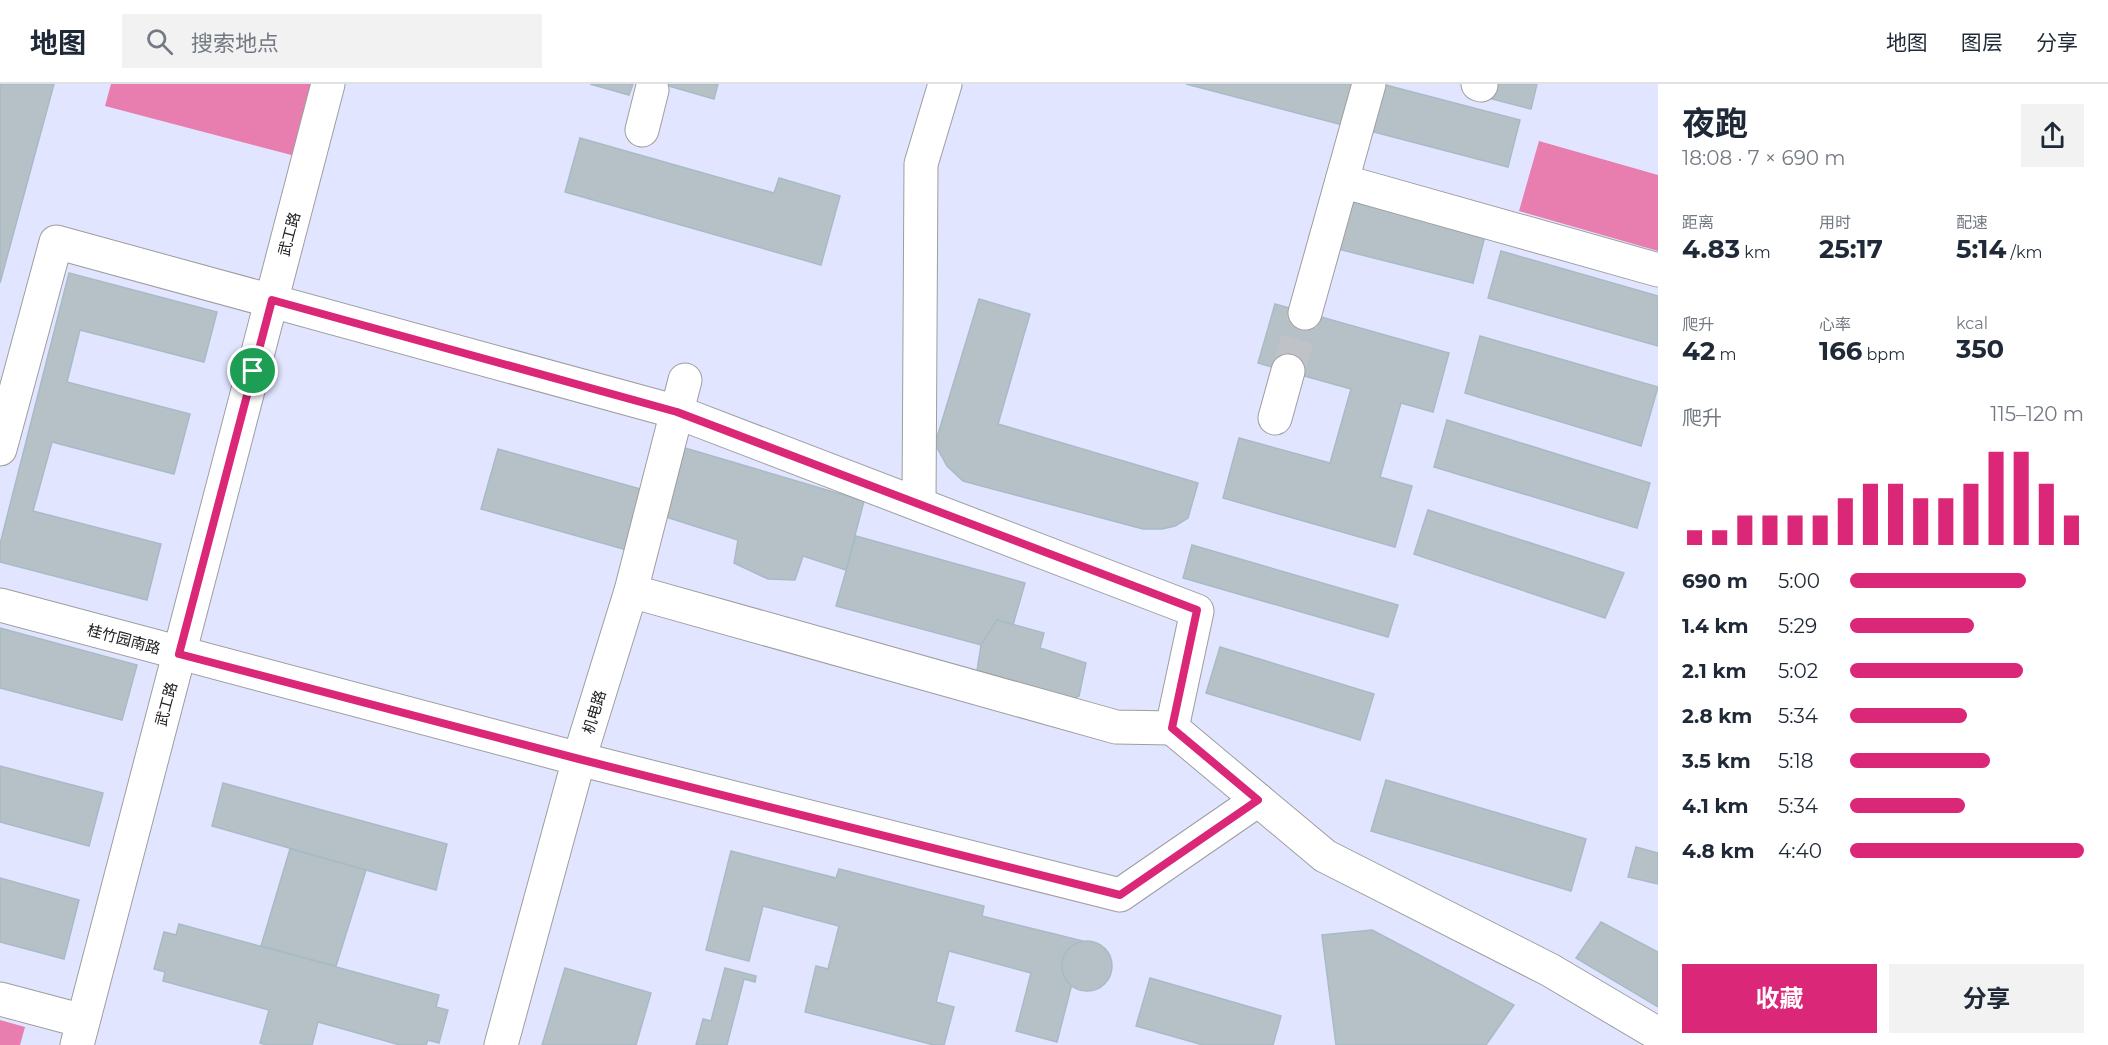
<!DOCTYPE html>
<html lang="zh">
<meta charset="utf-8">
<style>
:root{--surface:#fff;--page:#f2f2f3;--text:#1f2937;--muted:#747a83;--line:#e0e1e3;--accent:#db2777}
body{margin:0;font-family:Montserrat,"Noto Sans SC",sans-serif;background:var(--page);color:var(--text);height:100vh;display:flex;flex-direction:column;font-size:22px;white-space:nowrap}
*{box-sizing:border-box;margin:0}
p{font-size:20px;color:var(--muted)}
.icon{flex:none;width:33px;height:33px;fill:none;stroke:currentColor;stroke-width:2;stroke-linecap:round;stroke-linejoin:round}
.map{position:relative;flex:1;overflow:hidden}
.details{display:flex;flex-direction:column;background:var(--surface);width:450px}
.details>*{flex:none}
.pin{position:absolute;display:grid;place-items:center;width:51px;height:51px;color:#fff;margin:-26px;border:3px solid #fff;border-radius:50%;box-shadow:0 2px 6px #0007}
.round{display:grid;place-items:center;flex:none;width:63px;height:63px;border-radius:0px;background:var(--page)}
.summary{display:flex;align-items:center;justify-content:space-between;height:102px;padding:0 24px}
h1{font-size:33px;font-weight:700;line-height:45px}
.metrics{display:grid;grid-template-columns:repeat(3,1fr);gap:9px;height:102px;padding:6px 24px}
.metrics div{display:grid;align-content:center}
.metrics b{font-size:26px;font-weight:700}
.metrics small{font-size:16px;font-weight:400}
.metrics p{font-size:16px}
.chart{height:168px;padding:12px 24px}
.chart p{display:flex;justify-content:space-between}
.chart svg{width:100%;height:108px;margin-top:6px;stroke:var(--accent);stroke-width:6}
.action{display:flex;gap:12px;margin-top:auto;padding:12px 24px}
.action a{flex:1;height:69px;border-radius:0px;background:var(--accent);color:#fff;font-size:24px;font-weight:700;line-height:69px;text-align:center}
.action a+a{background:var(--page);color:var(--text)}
ul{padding:0 24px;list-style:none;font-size:20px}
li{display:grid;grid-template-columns:96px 72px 1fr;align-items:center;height:45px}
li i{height:15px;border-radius:8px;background:var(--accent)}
header{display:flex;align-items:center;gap:36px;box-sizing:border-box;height:84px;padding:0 30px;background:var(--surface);border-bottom:2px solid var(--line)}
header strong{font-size:28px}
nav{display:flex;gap:33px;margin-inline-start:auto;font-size:21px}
.search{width:420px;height:54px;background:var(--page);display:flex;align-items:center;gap:15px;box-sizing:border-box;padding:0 21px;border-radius:0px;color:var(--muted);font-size:22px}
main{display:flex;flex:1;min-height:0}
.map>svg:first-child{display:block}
.education{fill:#e2e5ff}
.pitch{fill:#e87eb0}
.building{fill:#b6c1c7;stroke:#a7bbc5;stroke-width:1.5}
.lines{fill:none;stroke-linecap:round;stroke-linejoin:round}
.minor-tunnel{stroke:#bfc3c8;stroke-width:33;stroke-dasharray:33 16;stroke-linecap:butt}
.minor-casing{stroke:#9e9e9e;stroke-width:35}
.minor{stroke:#fff;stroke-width:33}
.route-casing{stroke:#fff;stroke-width:12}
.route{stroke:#db2777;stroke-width:8}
.labels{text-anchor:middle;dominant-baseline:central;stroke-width:5;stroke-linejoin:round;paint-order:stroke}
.street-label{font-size:15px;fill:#212121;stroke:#fff}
</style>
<header>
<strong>地图</strong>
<div class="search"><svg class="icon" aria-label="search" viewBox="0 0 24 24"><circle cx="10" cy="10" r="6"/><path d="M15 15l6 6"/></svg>搜索地点</div>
<nav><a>地图</a><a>图层</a><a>分享</a></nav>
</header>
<main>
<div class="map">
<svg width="1658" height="961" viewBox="0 0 1658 961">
<rect width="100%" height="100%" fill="#e6ebf2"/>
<rect class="education" x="0" y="0" width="1658" height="961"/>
<g class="pitch">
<polygon points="111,0 318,0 299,73 105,22"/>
<polygon points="1539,57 1658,91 1658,167 1519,127"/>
<polygon points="0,936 25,943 20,961 0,961"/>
</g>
<g class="building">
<polygon points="0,0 54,0 0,199"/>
<polygon points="590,0 633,0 629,11"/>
<polygon points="662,0 718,0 714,15"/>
<polygon points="1186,0 1353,0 1343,41"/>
<polygon points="1382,0 1520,36 1508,83 1370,47"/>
<polygon points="1495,0 1537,0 1531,25 1492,15"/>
<polygon points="580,54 774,109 779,94 840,112 821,181 565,108"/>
<polygon points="1347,117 1485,152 1473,199 1334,164"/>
<polygon points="1501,167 1658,212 1658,262 1488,214"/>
<polygon points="69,189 217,228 204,278 80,246 67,298 190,330 174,390 52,358 33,427 161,460 147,516 0,478 0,460"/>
<polygon points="979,215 1030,230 998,340 1198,399 1188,434 1175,442 1162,445 1143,445 963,397 947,382 935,360"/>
<polygon points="1275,220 1449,269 1433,328 1401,319 1380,393 1412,402 1395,463 1223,414 1239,354 1330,379 1351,305 1258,279"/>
<polygon points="1480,252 1658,303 1641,362 1465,309"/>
<polygon points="1447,336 1650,399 1637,444 1434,383"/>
<polygon points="685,364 864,417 846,486 803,472 795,496 768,495 734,479 738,456 666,433"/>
<polygon points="498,365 644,406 627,466 481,425"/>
<polygon points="1428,426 1624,489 1605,534 1414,470"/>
<polygon points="856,452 1025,499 1013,541 997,536 981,561 836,522"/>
<polygon points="1192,461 1398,521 1388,553 1183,494"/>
<polygon points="997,536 1044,549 1040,564 1086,579 1079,612 1069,617 977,587 981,561"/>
<polygon points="0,544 137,581 122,636 0,604"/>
<polygon points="1220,563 1374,610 1360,656 1206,609"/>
<polygon points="0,682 103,709 89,762 0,738"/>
<polygon points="1386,696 1586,755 1571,807 1371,747"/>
<polygon points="223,699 447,760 436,806 212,742"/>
<polygon points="1636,763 1658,769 1658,800 1628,793"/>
<polygon points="290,765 366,786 336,882 261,862"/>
<polygon points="731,767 836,794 839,785 984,822 982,832 1083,857 1057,958 1016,947 1031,889 949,867 936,918 954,923 944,961 934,961 805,928 816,882 828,885 839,842 763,822 749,877 706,866"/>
<polygon points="0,794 79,816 64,875 0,858"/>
<polygon points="1601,838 1658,868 1658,923 1576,874"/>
<polygon points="179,840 439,911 436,923 448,926 439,959 428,956 426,961 400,961 318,938 312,961 266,961 260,959 269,926 163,897 165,888 154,885 164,848 176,851"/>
<polygon points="1372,846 1514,921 1486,961 1336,961 1322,851"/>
<circle cx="1087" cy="882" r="25"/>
<polygon points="565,884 651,909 636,961 542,961"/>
<polygon points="725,884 756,892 755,898 744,895 727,961 696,961 703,935 711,937"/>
<polygon points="1150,894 1281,932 1273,961 1203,961 1136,942"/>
</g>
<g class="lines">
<polyline class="minor-tunnel" points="1288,287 1305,229"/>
<g class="minor-casing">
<g id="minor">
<polyline points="1478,0 1481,1"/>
<polyline points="642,46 652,6"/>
<polyline points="1342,97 1658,186"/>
<polyline points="1305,229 1369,0"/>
<polyline points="1275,334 1288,287"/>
<polyline points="0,365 56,158 677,328 1197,527 1172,644 1325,772 1550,886 1658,950"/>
<polyline points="919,420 921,80 945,0"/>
<polyline points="631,507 1116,643 1172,644"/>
<polyline points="0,521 579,675 1120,811 1258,716"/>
<polyline points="0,915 83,937"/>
<polyline points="77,961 328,0"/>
<polyline points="501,961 579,675 631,507 685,296"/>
</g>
</g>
<use href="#minor" class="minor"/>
</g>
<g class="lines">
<g class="route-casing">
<polygon id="route" points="272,216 677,328 1197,526 1172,644 1258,716 1120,811 579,675 179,570"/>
</g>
<use href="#route" class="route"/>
</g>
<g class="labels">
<g class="street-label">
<text transform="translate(289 150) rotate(-75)">武工路</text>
<text transform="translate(124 555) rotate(15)">桂竹园南路</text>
<text transform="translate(166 620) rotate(-75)">武工路</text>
<text transform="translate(594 628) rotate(-73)">机电路</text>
</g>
</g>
</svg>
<div class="pin" style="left:253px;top:287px;background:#1e9e55"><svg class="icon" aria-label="arrive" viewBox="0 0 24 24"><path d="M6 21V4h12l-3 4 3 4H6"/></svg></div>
</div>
<section class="details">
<div class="summary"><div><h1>夜跑</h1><p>18:08 · 7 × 690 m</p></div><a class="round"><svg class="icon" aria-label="share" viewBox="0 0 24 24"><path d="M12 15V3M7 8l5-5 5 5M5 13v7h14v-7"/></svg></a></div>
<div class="metrics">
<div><p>距离</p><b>4.83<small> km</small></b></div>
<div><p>用时</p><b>25:17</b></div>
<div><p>配速</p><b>5:14<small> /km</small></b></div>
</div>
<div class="metrics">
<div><p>爬升</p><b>42<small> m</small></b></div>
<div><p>心率</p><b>166<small> bpm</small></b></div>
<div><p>kcal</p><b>350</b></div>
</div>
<div class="chart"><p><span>爬升</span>115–120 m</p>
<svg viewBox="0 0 160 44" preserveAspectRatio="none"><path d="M5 44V38M15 44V38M25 44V32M35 44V32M45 44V32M55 44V32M65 44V25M75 44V19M85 44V19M95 44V25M105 44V25M115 44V19M125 44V6M135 44V6M145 44V19M155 44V32"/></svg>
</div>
<ul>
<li><b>690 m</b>5:00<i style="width:75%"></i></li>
<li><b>1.4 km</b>5:29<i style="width:53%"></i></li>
<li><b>2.1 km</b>5:02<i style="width:74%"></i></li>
<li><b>2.8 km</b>5:34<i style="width:50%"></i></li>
<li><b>3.5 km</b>5:18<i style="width:60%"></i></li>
<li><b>4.1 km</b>5:34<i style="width:49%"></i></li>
<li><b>4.8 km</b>4:40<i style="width:100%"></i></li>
</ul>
<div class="action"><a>收藏</a><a>分享</a></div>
</section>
</main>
